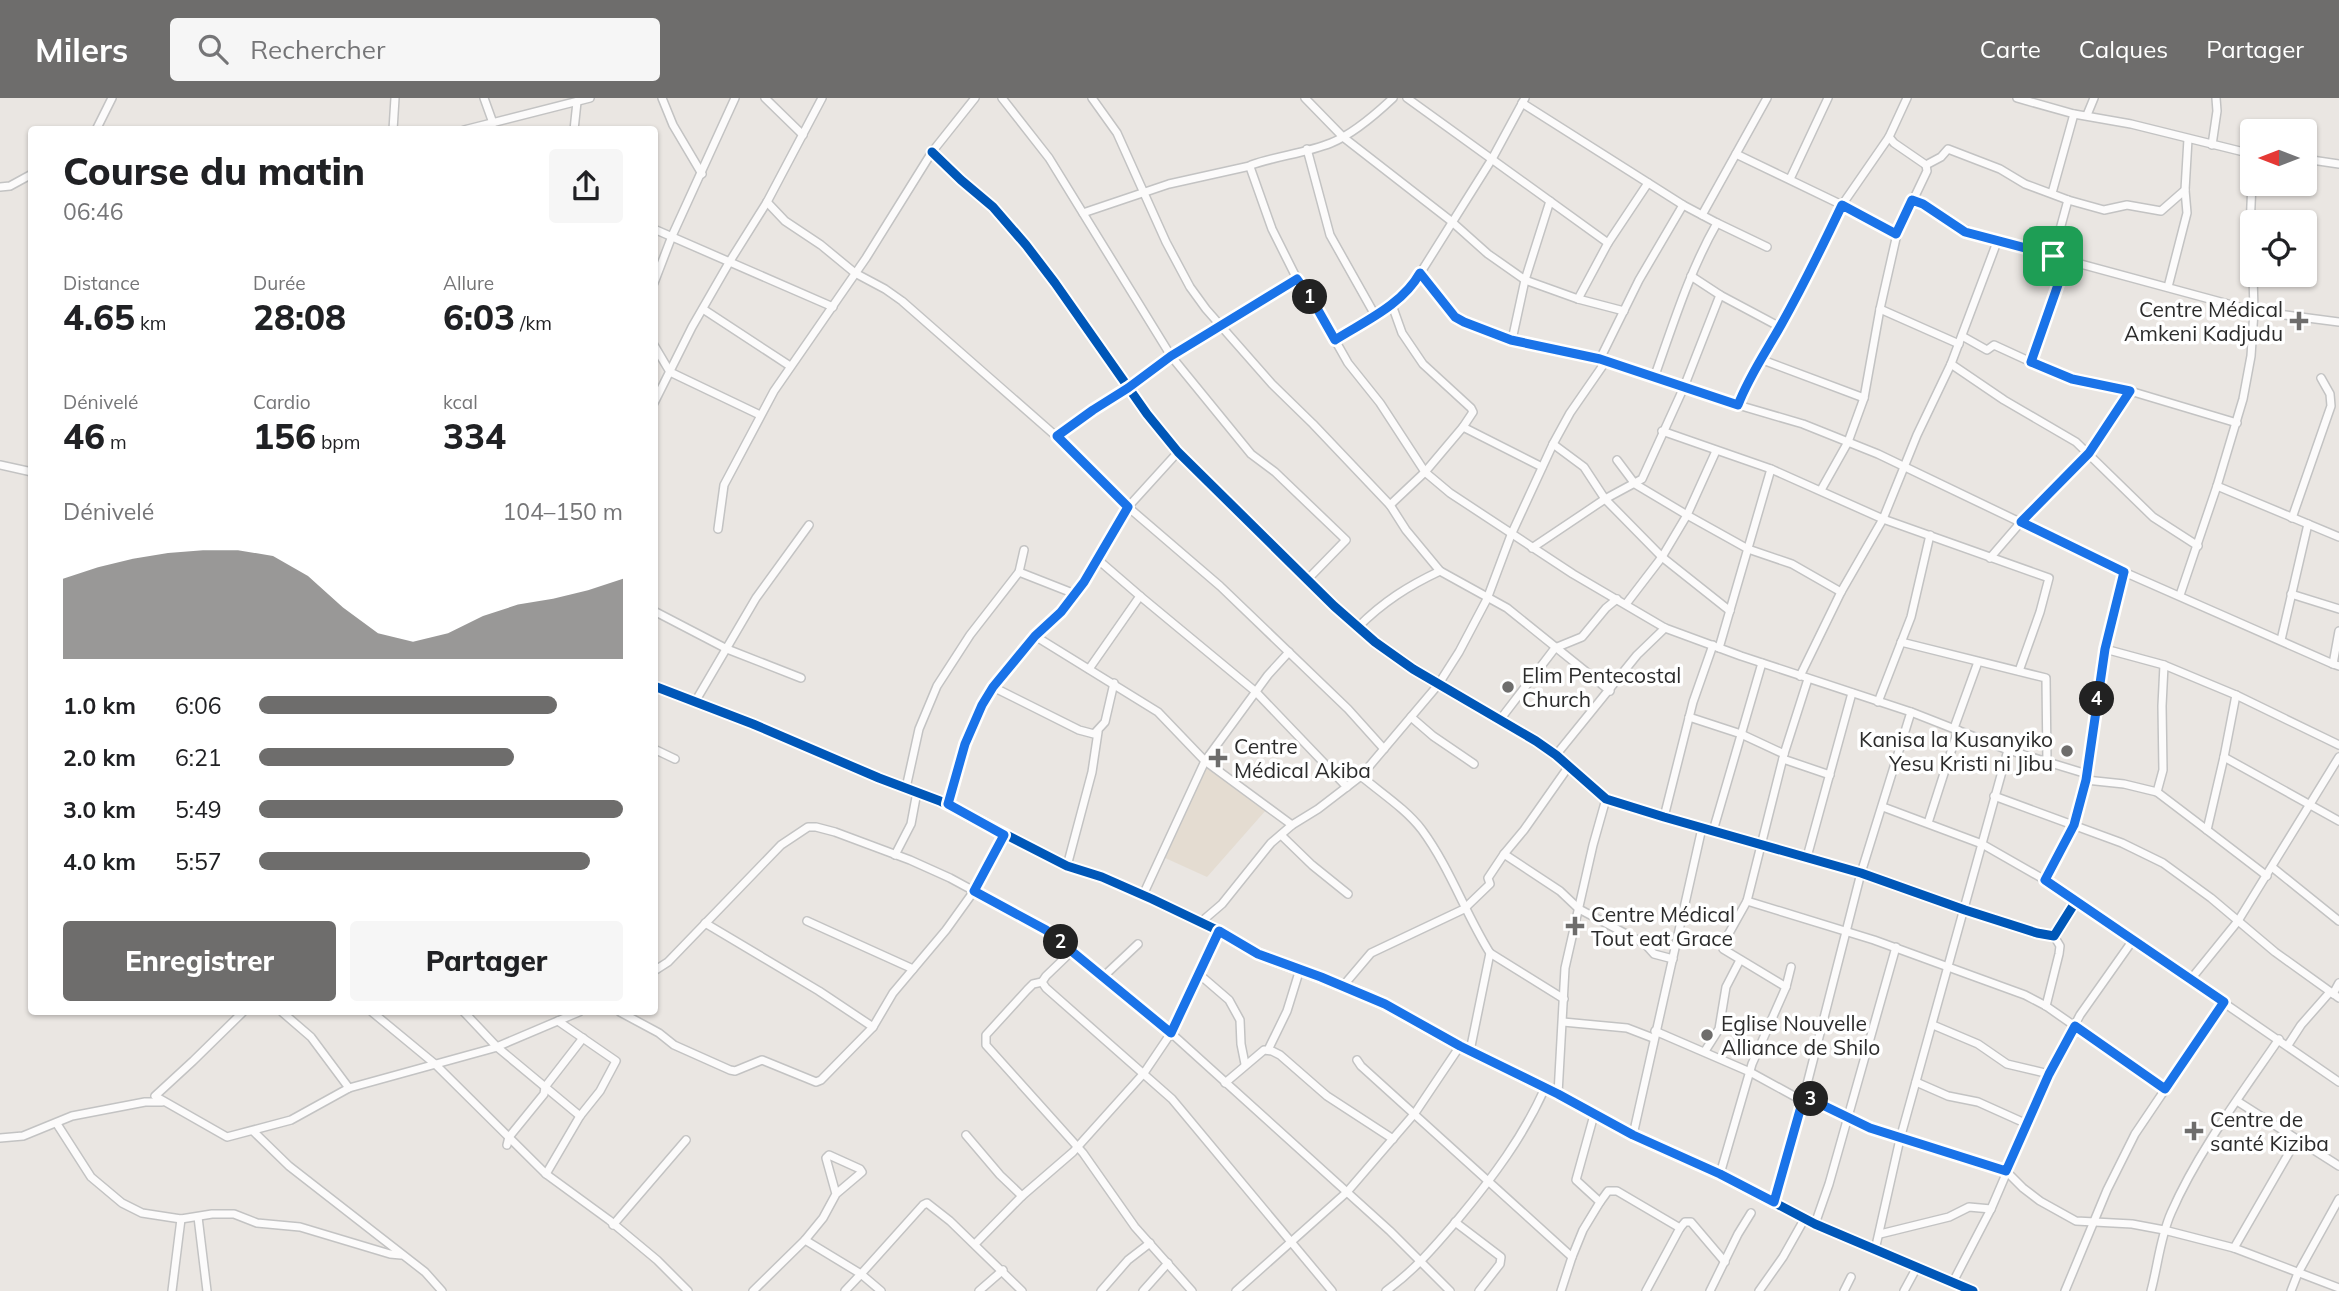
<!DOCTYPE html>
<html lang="fr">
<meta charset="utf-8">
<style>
:root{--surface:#fff;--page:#f6f6f6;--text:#202124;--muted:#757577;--accent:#6e6d6c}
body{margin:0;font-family:Mulish,sans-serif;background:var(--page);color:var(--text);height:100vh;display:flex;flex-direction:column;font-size:26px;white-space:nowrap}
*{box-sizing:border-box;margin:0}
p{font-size:23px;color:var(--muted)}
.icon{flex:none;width:38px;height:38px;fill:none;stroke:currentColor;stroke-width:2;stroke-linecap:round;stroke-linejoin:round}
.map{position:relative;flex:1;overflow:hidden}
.drawer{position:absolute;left:28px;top:28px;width:630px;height:889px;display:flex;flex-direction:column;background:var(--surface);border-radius:7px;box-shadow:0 2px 5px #0004}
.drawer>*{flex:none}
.needle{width:46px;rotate:270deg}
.buttons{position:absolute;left:2240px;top:21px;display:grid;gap:14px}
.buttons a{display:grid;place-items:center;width:77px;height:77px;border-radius:7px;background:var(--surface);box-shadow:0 2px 5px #0004;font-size:35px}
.pin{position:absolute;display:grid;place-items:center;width:60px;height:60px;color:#fff;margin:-30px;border-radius:14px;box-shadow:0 4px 10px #0006}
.km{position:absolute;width:35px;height:35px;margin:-18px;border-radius:50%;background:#222;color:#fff;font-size:19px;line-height:35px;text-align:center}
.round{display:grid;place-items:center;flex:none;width:74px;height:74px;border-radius:7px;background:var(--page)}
.summary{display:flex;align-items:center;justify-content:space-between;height:119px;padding:0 35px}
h1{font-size:38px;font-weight:800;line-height:52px}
.metrics{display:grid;grid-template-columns:repeat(3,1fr);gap:10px;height:119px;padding:7px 35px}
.metrics div{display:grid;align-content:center}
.metrics b{font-size:35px;font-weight:800}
.metrics small{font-size:19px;font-weight:400}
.metrics p{font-size:19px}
.chart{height:196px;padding:14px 35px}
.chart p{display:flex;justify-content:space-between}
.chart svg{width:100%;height:126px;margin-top:7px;fill:var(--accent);opacity:.7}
.action{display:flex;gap:14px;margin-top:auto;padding:14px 35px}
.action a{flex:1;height:80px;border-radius:7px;background:var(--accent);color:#fff;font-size:28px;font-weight:800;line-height:80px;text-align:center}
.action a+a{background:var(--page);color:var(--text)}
ul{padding:0 35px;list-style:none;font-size:23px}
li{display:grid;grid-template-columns:112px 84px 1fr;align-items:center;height:52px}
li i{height:18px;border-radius:9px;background:var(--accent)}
header{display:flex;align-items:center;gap:42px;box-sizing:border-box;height:98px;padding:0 35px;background:var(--accent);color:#fff}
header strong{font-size:33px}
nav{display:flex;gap:38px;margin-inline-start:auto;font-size:24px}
.search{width:490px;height:63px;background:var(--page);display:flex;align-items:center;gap:18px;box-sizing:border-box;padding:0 24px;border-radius:7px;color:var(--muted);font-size:26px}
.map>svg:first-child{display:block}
.education{fill:#e4dcd1}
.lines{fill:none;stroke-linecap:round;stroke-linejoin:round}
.minor-casing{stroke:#c3c3c3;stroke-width:10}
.minor{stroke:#fcfbfb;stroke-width:7}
.cycleway-casing{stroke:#fff;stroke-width:13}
.cycleway{stroke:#0057b8;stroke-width:9}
.route-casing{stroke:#fff;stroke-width:14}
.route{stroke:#1a73e8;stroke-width:9}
.poi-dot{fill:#6e6d6c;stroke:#fff;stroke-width:2.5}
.labels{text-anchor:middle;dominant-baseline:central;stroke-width:7;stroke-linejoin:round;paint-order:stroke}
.poi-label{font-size:21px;fill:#2c2c2c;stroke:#fff;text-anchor:start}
</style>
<header>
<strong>Milers</strong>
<div class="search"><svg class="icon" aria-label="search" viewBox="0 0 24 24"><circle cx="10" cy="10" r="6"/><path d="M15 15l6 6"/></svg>Rechercher</div>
<nav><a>Carte</a><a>Calques</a><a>Partager</a></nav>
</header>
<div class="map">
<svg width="2339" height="1193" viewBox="0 0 2339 1193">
<rect width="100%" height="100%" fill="#eae6e2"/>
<polygon class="education" points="1206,669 1266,712 1207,779 1163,759"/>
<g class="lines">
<g class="minor-casing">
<g id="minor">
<polyline points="484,0 493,25"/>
<polyline points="662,0 673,27 702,76"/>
<polyline points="765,0 803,37"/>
<polyline points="1002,0 1049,60 1171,258 1251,356 1275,374 1346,442 1307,482"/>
<polyline points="1092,0 1117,35 1166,144 1190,189 1206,211 1272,286 1313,326 1390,407 1406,432 1440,473"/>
<polyline points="1305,0 1343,39 1451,123 1488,156 1525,182 1578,201 1624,213"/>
<path d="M1393,0C1376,16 1353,36 1331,45C1306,55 1277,58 1251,67L1250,69L1272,131L1297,181L1314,205L1348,265L1380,305L1425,374L1450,395L1573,476L1665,530L1741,558L1911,614L2008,652L2087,676"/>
<polyline points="1407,0 1608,145"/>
<polyline points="2017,0 2074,16 2131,26 2252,56"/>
<path d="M1522,5L1683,107L1717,125C1689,174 1673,227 1654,280"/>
<polyline points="2087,17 2094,0"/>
<polyline points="96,32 112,0"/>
<polyline points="393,32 395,0"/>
<polyline points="464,32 590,0"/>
<polyline points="574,32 577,4"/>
<polyline points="1889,39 1894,45 1926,67"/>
<polyline points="2212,47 2217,13 2216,0"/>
<polyline points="1307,51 1330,137 1375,217"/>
<polyline points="932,54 961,82 993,109 1026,147 1055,185 1147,316 1178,354 1334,508 1375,544 1413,571 1536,643 1556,657 1606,701 1664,719 1861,775 1965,812 2037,835 2054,838 2076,803"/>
<polyline points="1736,56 1842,107 1897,136"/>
<polyline points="2305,61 2339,66"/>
<polyline points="1926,67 1941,59 1948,51 2000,71 2025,86 2068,102"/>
<polyline points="1790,81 1828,0"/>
<polyline points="2252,84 2250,130 2252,163"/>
<polyline points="0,89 10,88 32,76"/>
<polyline points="2052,95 2074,16"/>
<path d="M1912,102C1937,111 1956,130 1981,139L2254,213L2339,224"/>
<polyline points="767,104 785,123 821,147 855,175 885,191 902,203 1057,339 1128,409 1220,488 1348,611 1384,651"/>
<polyline points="1083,115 1169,86 1250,68"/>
<polyline points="1702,117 1767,0"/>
<polyline points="1717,125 1767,149"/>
<polyline points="654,131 833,209"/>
<polyline points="2053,157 2068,102 2104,112 2127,107 2161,113 2185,92 2188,41"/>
<polyline points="2067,161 2031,264 2072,281 2130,293 2237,325"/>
<polyline points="1420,175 1455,219 1464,224 1512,242 1600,261 1738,307 1803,326 1878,356 2124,474 2333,566"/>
<polyline points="1691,178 1720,197 1780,229"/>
<polyline points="654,185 672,138 735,0"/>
<polyline points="2168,189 2187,115 2185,92"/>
<polyline points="1578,201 1608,145 1648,85"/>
<polyline points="703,211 790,268"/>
<polyline points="1880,211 1959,246"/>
<polyline points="1962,238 1987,252 1994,247 2031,264"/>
<polyline points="1335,242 1392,207"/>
<polyline points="1512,242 1525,182 1550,103"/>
<polyline points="654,247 670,274 760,317"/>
<polyline points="1600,261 1639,182 1683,107"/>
<polyline points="1760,261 1864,300"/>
<polyline points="1951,266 2004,302 2076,344 2153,419 2198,448"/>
<polyline points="654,305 692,229 730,163 767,104 822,0"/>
<polyline points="1738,307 1747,284 1780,229 1842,107 1889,39 1907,0"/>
<polyline points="1463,329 1473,314 1471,310 1423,266 1402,235 1392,207 1416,182 1492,61 1525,0"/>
<polyline points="1662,333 1771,371 1883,421 2049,480 2040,514 2019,573"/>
<polyline points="1057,339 1093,312 1128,290 1171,258 1297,181"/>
<polyline points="1553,346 1584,369 1605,401 1662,459 1730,513"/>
<polyline points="1617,362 1635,386 1687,417 1748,451 1792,466 1841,494"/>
<polyline points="0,367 32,374"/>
<polyline points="2217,388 2339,439"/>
<polyline points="1821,392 1848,344 1864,300 1880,211 1897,136 1927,73 1926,67"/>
<polyline points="1390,407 1425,374 1463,329 1542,369"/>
<polyline points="2292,420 2331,308 2330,296 2321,280"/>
<polyline points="718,431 724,387 774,293 866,160 932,54 975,0"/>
<polyline points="1532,450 1605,401 1642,381 1684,289 1720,197"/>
<polyline points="1990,460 2021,424 2089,355 2130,293"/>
<polyline points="1019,474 1075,496"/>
<polyline points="2291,496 2339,511"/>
<polyline points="2180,497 2217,388 2243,301 2251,258 2254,213 2253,177"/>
<polyline points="1140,498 1256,594 1347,689"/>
<polyline points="1626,506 1662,459 1687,417 1716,353"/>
<polyline points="654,513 727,551 801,580"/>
<path d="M1358,529C1383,504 1408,488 1440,473L1507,510L1610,593"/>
<polyline points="2339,533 2333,566 2339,568"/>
<polyline points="1035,538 1158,614 1205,663 1292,727"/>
<polyline points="2281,542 2308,426"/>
<polyline points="1901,544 2046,580 2047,665"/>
<polyline points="1719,550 1771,371"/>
<polyline points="2105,551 2164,567 2236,597 2339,647"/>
<polyline points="1089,571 1140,498 1096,460"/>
<polyline points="1800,578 1841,494 1883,421 1917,337 1951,266 1997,144"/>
<polyline points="1808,581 1784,656 1747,803 1874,842 2025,897 2046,908 2165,991"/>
<polyline points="654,588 753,626 879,680 940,703 1067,768 1102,779 1152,801 1219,833 1258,856 1369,898 1460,948 1558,996 1633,1037 1720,1076 1815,1126 1973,1193"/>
<polyline points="993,589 1079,632 1094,636 1105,624 1114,585"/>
<polyline points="2236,597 2224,659 2207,732 2267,778"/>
<polyline points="695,604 756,500 809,427"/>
<polyline points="1878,604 1911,519 1930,437"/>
<polyline points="1411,619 1433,638 1474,666"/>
<polyline points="1689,619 1741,636 1784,656"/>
<polyline points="1499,623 1555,550 1582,539 1606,510 1617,501"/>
<polyline points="1954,630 1978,564"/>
<polyline points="654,651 675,661"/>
<polyline points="1556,657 1637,557 1665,530"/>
<polyline points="2224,659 2339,723"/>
<polyline points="1783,661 1830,677"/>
<path d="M1361,678C1381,695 1406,711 1422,732C1450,770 1465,815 1490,855L1470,953"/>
<polyline points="2086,682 2124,686 2157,694 2163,672 2162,608 2164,567"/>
<polyline points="906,690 919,631 937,588 970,537 1019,474 1024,452"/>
<polyline points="2157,694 2207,732"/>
<polyline points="1994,698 2122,745 2163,765 2211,800 2275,854 2339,900"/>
<polyline points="948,707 965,646 982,607 993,589 1035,538 1061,514 1084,484 1128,409 1178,354"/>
<polyline points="1883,709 1982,746 2045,782 2339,984"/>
<polyline points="1664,719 1693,604 1713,547"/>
<polyline points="1928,725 1958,632"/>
<polyline points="1713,733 1762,565"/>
<polyline points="1281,737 1312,767 1348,796"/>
<polyline points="1504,756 1560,793 1579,811 1645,846 1654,856 1673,861"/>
<polyline points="895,757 911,726 917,694"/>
<polyline points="1807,759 1852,595"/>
<polyline points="1067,768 1092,674 1098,634"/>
<polyline points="2272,769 2339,823"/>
<polyline points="2045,782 2074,727 2086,682 2105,551 2124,474"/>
<polyline points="1143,797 1205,663 1268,577 1289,554"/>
<polyline points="1747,803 1723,846 1723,851 1786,889"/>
<polyline points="807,823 913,871"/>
<polyline points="1201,824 1222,806 1271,745 1292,727 1318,711 1361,678 1438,587 1459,554 1487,501 1511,437 1553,346 1570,315 1606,263"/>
<polyline points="705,825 819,893 873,929"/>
<polyline points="1072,853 1046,878 1042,884 1046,890 1172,1001 1332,1193"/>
<polyline points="1490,855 1564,901"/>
<polyline points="654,873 668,864 781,747 808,729 816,729 835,734 910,762 950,780 1046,832 1104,878 1171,935 1390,1133 1450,1193"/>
<polyline points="1200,877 1229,902 1240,922 1241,946 1245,966"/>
<polyline points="1104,878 1138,846"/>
<polyline points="2191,881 2238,823 2339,659"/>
<polyline points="1042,884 1033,886 1027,892 986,937 986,947 1083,1055 1135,1129 1192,1193"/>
<polyline points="1343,888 1371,855 1464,811 1490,786 1488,780 1504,756 1524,732 1569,668"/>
<polyline points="2333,896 2339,885"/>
<polyline points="2046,908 2059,856 2060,848 2054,838"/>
<polyline points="243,914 193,963 155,998 227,1039 291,1022 349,990 494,950 579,914"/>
<polyline points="282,914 311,939 349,990"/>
<polyline points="372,914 435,966 546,1076 609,1122 657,1162 688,1193"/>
<polyline points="464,914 497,949 580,1018"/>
<polyline points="620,914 659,935 674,947 730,972 735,973 762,962 816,984 821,982 873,929 893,895 946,832 974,793 1004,737"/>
<polyline points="1563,924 1627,930 1653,940"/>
<polyline points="1933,927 1978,946 2007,966 2049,976"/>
<polyline points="1655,933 1750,974 1803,1003"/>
<polyline points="2288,947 2301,927 2330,894"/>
<polyline points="1268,952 1287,913 1300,871"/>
<polyline points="1705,953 1719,931 1726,889 1740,862"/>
<polyline points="1357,962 1361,968 1572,1159 1561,1193"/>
<polyline points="1916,984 1948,998 1978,1004 2027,1026"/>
<polyline points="1225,985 1264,952 1272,953 1280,957 1327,998 1393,1041"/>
<polyline points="1558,996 1565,870 1593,747 1606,701"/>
<polyline points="1804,998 1870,1030 1999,1070 2006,1073 2023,1090 2040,1103 2076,1123 2132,1126 2164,1132 2234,1150 2339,1190"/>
<polyline points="2237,1003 2339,1068"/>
<polyline points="57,1026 91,1079 122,1105 142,1115 181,1121 212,1116 234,1116 257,1125 300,1129 390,1156 401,1157"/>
<polyline points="253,1033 289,1068 425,1174 442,1193"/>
<polyline points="966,1037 1000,1077 1022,1098"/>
<polyline points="1633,1037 1702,730"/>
<polyline points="0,1040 23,1038 72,1018 145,1004 162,1004"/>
<polyline points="507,1047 509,1039 544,996 545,989 583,940"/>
<polyline points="546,1076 580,1018 600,993 616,963 558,923"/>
<polyline points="1720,1076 1752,966 1786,889 1791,869"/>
<polyline points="1600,1104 1608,1093 1617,1093 1680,1130 1685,1124 1691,1124 1725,1164"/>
<polyline points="1774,1104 1804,998 1861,775 1911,614"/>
<polyline points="198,1119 207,1193"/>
<polyline points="1455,1124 1501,1159 1500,1166 1479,1193"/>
<polyline points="1815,1126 1829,1086 1896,849"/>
<polyline points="613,1127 686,1042"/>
<polyline points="1880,1136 1949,1119 1969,1109 1991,1111"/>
<polyline points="805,1142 823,1120 836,1096 862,1074 860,1071 829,1057 826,1060 836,1096"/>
<polyline points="975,1146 1022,1098 1073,1054 1144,975 1171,935 1219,833"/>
<polyline points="2234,1150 2297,1041"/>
<polyline points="1875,1152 1900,1041 2008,652"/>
<polyline points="1572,1159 1583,1132 1600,1104 1576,1082 1594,1017"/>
<polyline points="1953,1184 1991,1111 2049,976 2080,917 2133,842"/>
<polyline points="172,1193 181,1121"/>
<polyline points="753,1193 805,1142 861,1176 923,1107 927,1105 950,1123 1022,1193"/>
<polyline points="845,1193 861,1176 881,1193"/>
<polyline points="979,1193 1003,1172"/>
<polyline points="1101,1193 1128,1162 1150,1145"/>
<polyline points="1143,1193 1168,1165"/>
<polyline points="1236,1193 1347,1094 1415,1015 1460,948"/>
<path d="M1386,1193C1415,1172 1436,1147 1459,1120C1493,1079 1523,1039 1545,990"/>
<polyline points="1646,1193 1680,1130"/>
<polyline points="1710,1193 1738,1136 1751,1115"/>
<polyline points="1759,1193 1783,1159 1805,1120"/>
<polyline points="1844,1193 1851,1179"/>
<polyline points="1904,1193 1917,1169"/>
<polyline points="2065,1193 2107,1092 2135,1036 2224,904"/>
<path d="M2151,1193C2158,1167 2160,1140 2171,1115C2197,1055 2242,995 2279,941"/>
<polyline points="2291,1193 2298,1175 2339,1101"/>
</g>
</g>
<use href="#minor" class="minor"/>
<g class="cycleway-casing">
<g id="cycleway">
<polyline points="932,54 961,82 993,109 1026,147 1055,185 1147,316 1178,354 1334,508 1375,544 1413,571 1536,643 1556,657 1606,701 1664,719 1861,775 1965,812 2037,835 2054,838 2076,803"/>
<polyline points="654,588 753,626 879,680 940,703 1067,768 1102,779 1152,801 1219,833 1258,856 1369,898 1460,948 1558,996 1633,1037 1720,1076 1815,1126 1973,1193"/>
</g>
</g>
<use href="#cycleway" class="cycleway"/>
</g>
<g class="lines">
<g class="route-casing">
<path id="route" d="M1912,102L1923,106L1965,134L2067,161L2031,264L2072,281L2130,293L2089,355L2021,424L2124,474L2105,551L2086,682L2074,727L2045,782L2224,904L2165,991L2075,928L2049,976L2006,1073L1870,1030L1804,998L1774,1104L1720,1076L1633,1037L1558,996L1460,948L1385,906L1321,879L1258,856L1219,833L1171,935L1046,832L974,793L1004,737L948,706L965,646L982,607L993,589L1035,538L1061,514L1084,484L1128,409L1057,338L1093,312L1128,290L1171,258L1297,181L1314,205L1335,242C1365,223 1402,207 1420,175L1455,219L1464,224L1511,242L1600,261L1738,307C1749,278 1766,254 1781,227C1803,188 1823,147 1842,107L1896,136Z"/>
</g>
<use href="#route" class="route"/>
</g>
<g class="poi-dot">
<path d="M2295.5 212.5h7v7h7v7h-7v7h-7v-7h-7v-7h7z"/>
<circle cx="1508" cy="589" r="7"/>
<circle cx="2067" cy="653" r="7"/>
<path d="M1214.5 649.5h7v7h7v7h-7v7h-7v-7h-7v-7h7z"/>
<path d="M1571.5 817.5h7v7h7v7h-7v7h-7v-7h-7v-7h7z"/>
<circle cx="1707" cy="937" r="7"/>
<path d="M2190.5 1022.5h7v7h7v7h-7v7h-7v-7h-7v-7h7z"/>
</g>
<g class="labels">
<g class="poi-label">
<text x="2283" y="211" text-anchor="end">Centre Médical<tspan x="2283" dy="24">Amkeni Kadjudu</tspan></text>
<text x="1522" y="577">Elim Pentecostal<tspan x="1522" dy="24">Church</tspan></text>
<text x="2053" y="641" text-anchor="end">Kanisa la Kusanyiko<tspan x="2053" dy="24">Yesu Kristi ni Jibu</tspan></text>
<text x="1234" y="648">Centre<tspan x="1234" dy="24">Médical Akiba</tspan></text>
<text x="1591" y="816">Centre Médical<tspan x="1591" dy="24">Tout eat Grace</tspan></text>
<text x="1721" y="925">Eglise Nouvelle<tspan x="1721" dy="24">Alliance de Shilo</tspan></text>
<text x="2210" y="1021">Centre de<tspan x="2210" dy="24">santé Kiziba</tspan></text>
</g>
</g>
</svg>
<div class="buttons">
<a><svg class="needle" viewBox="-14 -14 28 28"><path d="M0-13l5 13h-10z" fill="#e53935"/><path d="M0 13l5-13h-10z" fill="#757577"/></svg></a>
<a><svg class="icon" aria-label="locate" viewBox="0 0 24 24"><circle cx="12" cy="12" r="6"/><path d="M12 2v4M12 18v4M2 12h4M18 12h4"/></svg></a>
</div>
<div class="pin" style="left:2053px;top:158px;background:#1e9e55"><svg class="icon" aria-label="arrive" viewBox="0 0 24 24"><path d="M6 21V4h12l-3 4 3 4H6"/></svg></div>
<b class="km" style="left:1310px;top:199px">1</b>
<b class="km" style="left:1061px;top:844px">2</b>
<b class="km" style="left:1811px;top:1001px">3</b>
<b class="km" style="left:2097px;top:601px">4</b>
<section class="drawer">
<div class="summary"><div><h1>Course du matin</h1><p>06:46</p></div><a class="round"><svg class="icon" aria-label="share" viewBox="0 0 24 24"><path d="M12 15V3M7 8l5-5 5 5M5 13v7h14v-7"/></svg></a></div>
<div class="metrics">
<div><p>Distance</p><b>4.65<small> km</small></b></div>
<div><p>Durée</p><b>28:08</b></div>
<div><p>Allure</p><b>6:03<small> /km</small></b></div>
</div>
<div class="metrics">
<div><p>Dénivelé</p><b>46<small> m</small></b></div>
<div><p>Cardio</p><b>156<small> bpm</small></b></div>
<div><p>kcal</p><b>334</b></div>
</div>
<div class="chart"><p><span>Dénivelé</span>104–150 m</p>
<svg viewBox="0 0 160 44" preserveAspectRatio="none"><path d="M0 44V16L10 12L20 9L30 7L40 6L50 6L60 8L70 15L80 26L90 35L100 38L110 35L120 29L130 25L140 23L150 20L160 16V44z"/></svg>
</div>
<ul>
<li><b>1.0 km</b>6:06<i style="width:82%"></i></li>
<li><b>2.0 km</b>6:21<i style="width:70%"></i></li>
<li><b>3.0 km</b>5:49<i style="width:100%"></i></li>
<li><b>4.0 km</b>5:57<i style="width:91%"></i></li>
</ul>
<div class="action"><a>Enregistrer</a><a>Partager</a></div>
</section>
</div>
